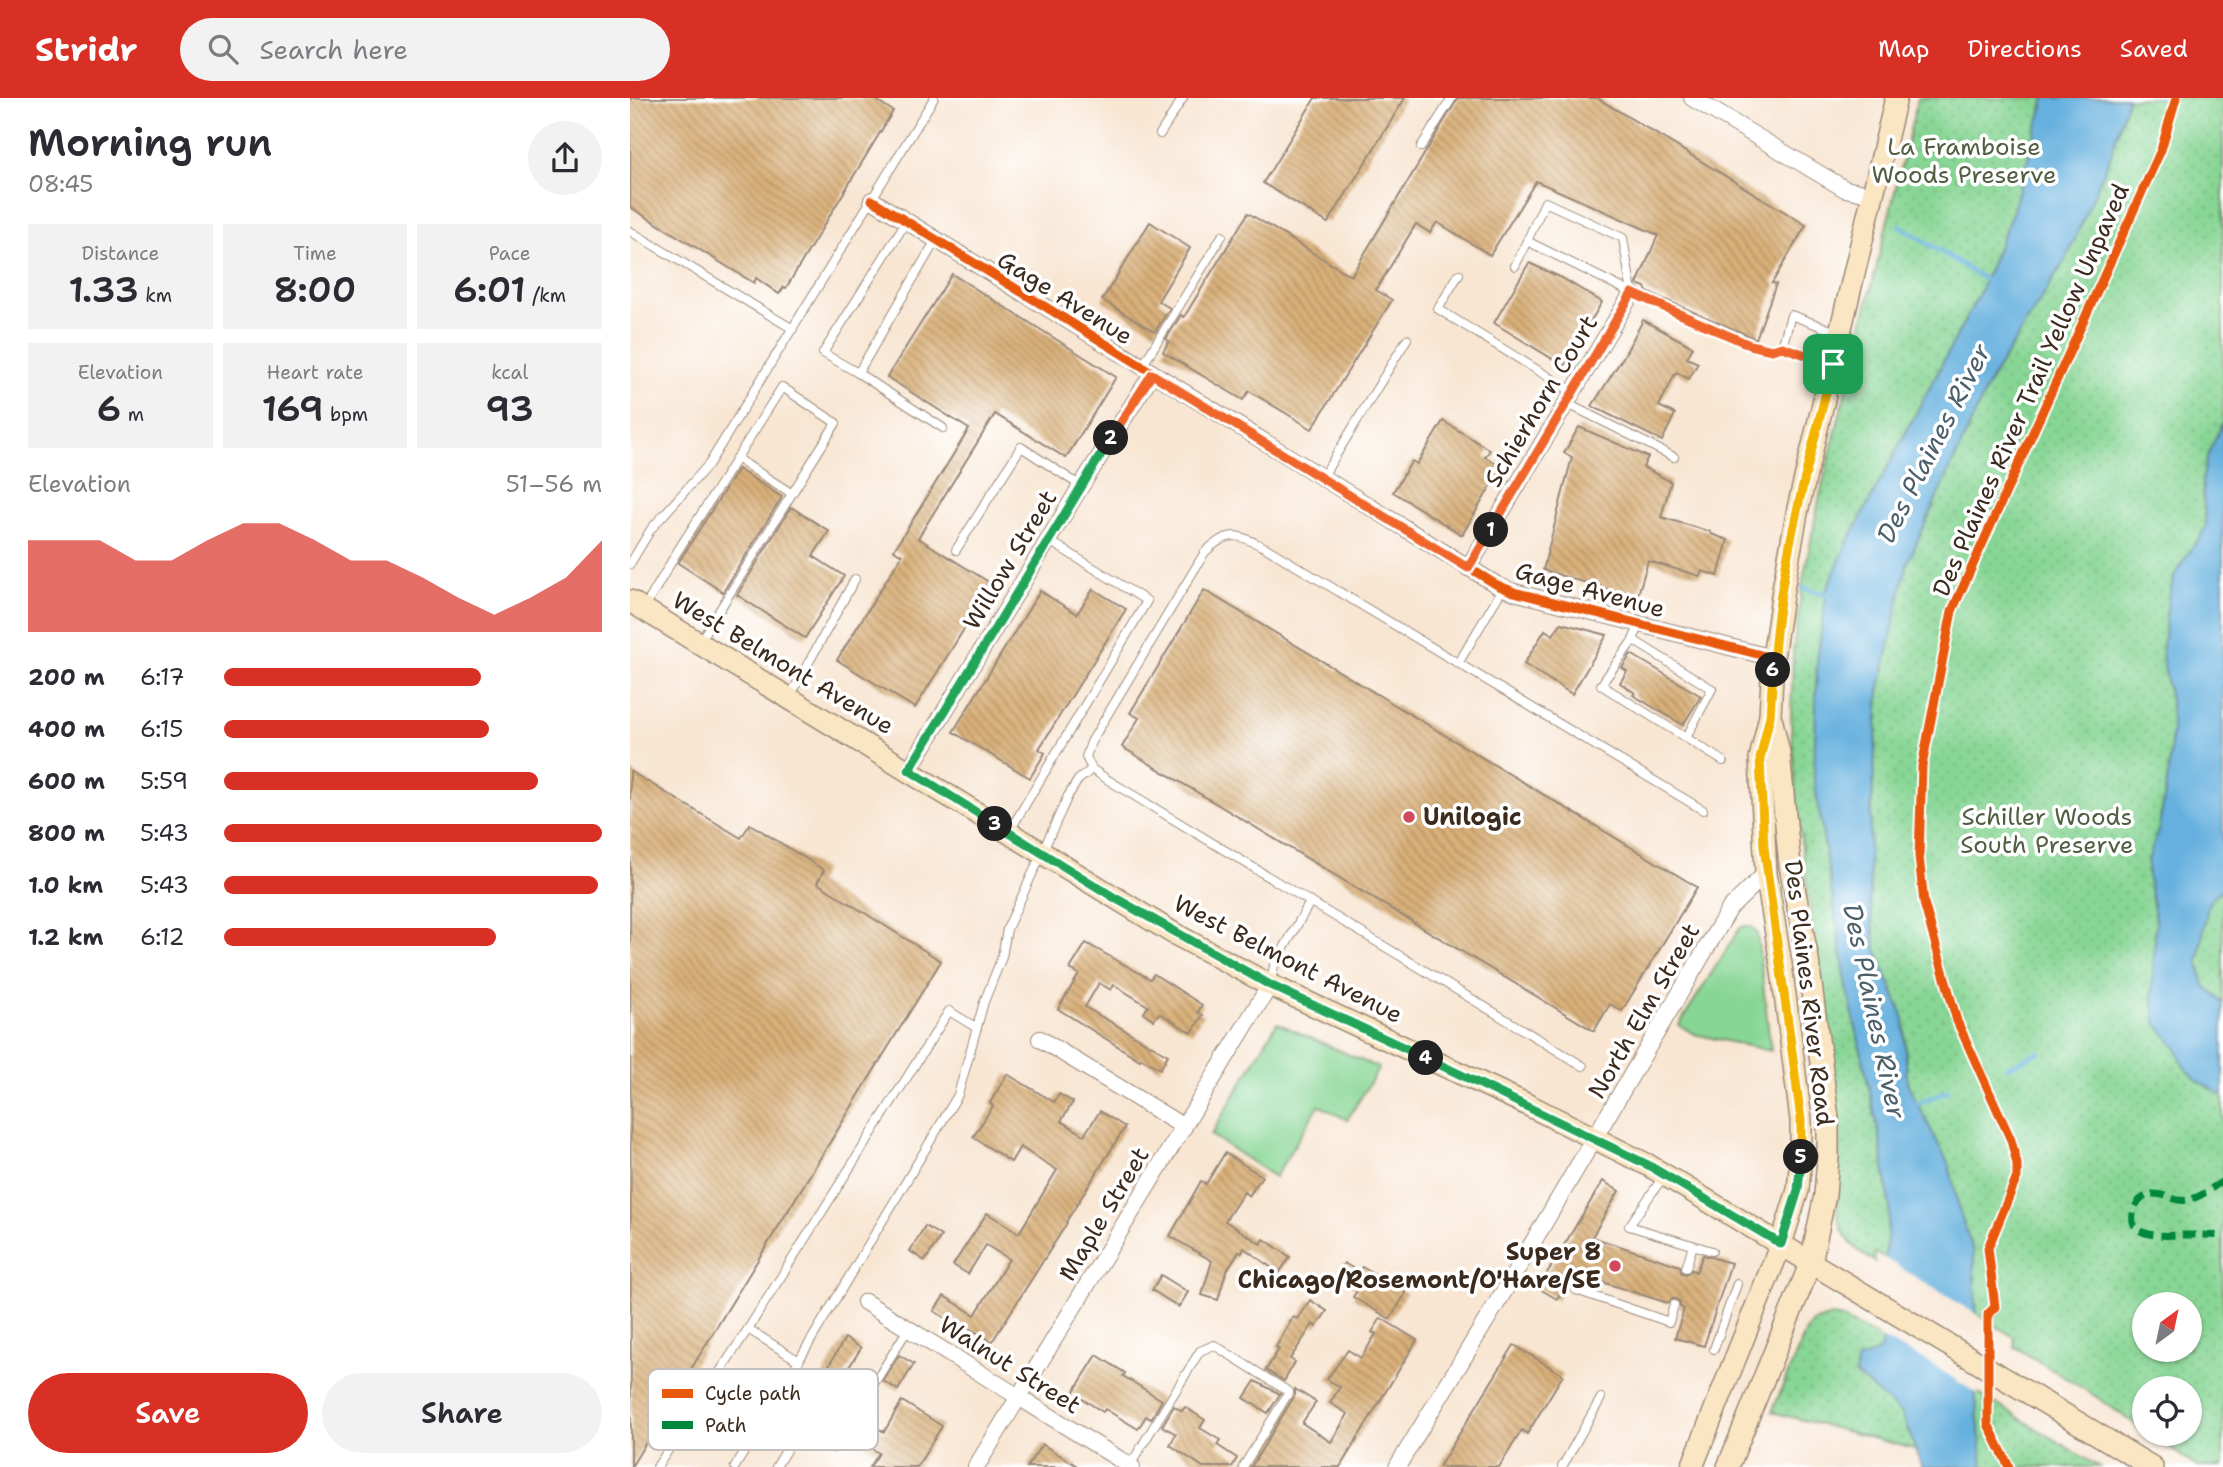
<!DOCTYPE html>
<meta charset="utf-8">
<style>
:root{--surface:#fff;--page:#f2f2f3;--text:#2b2b33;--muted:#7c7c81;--accent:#d93025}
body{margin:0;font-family:"Shantell Sans",sans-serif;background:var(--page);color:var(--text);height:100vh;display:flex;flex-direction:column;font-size:26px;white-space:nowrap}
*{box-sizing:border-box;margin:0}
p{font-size:23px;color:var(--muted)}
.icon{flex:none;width:38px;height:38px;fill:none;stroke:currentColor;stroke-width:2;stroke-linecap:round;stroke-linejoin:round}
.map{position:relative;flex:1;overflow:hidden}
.panel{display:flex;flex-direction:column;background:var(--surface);width:630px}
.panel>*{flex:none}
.needle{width:46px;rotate:33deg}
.buttons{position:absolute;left:1502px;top:1194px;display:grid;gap:14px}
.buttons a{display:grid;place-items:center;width:70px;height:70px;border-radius:50%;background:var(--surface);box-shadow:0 2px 5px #0004;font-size:35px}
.pin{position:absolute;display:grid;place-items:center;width:60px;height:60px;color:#fff;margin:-30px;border-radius:14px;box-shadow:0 4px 10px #0006}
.km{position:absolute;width:35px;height:35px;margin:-18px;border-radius:50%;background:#222;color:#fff;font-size:19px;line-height:35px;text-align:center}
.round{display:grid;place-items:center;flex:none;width:74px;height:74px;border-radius:37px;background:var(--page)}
.summary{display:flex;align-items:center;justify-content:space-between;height:119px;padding:0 28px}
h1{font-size:38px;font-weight:600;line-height:52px}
.figures{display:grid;grid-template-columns:repeat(3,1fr);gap:10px;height:119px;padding:7px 28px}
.figures div{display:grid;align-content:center;border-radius:0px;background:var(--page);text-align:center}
.figures b{font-size:35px;font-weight:600}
.figures small{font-size:19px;font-weight:400}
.figures p{font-size:19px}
.chart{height:196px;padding:14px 28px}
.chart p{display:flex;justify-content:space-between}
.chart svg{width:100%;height:126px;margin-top:7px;fill:var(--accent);opacity:.7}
.button{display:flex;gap:14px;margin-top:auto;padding:14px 28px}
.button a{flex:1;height:80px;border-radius:42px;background:var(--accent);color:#fff;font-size:28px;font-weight:600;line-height:80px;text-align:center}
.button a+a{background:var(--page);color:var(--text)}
ul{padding:0 28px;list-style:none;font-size:23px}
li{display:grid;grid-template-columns:112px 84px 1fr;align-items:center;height:52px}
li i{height:18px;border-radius:9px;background:var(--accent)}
header{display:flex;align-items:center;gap:42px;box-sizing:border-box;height:98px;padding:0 35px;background:var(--accent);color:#fff}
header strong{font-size:33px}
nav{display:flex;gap:38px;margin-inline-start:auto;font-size:24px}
.search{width:490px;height:63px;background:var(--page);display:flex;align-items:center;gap:18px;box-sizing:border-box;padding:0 24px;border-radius:38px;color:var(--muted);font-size:26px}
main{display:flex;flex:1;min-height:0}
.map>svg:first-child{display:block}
.grass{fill:#88d695;stroke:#62805a;stroke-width:2}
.park{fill:url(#park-dots);stroke:#62805a;stroke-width:2;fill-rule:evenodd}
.water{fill:#65b0de;stroke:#506d7e;stroke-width:2}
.pier{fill:#f8e6d3}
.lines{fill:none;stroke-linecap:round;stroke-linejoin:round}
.stream{stroke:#65b0de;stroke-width:5}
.building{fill:url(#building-back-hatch)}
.lane-casing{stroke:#9a8878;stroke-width:10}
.street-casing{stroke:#9a8878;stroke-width:18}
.secondary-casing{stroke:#9a8878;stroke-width:24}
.lane{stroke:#fff;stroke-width:8}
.street{stroke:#fff;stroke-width:16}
.secondary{stroke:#fbe6c3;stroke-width:21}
.quiet{stroke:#00873e;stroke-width:7;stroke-dasharray:14 7;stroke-linecap:butt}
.cycleway-casing{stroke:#fff;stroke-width:13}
.cycleway{stroke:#e8590c;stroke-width:9}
.split-1-casing{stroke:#fff;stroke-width:14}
.split-2-casing{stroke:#fff;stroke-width:14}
.split-3-casing{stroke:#fff;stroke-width:14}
.split-4-casing{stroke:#fff;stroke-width:14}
.split-5-casing{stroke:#fff;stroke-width:14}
.split-6-casing{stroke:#fff;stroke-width:14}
.split-7-casing{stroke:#fff;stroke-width:14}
.split-1{stroke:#f0652b;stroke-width:9}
.split-2{stroke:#f0652b;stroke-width:9}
.split-3{stroke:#22a559;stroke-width:9}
.split-4{stroke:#22a559;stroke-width:9}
.split-5{stroke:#22a559;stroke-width:9}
.split-6{stroke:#f5b400;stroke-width:9}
.split-7{stroke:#f5b400;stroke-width:9}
.poi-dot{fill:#d1495b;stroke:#fff;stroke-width:2.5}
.labels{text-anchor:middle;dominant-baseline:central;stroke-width:7;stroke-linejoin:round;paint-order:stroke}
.park-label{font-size:24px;fill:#525e42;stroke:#fff}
.street-label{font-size:24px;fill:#3b2a1e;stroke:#fff}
.poi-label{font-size:24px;font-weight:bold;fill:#3b2a1e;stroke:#fff;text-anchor:start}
.water-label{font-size:26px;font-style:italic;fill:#4c606b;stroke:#fff}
.key{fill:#fff;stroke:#c4bfbc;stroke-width:2}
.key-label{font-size:19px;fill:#3b2a1e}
</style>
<header>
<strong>Stridr</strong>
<div class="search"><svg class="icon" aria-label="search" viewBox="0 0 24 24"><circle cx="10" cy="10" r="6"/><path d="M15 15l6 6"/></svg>Search here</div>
<nav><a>Map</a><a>Directions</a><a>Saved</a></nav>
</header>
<main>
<section class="panel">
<div class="summary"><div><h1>Morning run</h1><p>08:45</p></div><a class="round"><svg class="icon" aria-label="share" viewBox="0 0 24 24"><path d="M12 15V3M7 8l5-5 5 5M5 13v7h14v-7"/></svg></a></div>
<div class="figures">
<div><p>Distance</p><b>1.33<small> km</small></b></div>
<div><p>Time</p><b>8:00</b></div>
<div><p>Pace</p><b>6:01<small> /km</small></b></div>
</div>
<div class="figures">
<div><p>Elevation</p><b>6<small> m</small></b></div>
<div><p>Heart rate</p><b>169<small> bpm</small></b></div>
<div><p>kcal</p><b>93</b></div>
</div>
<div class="chart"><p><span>Elevation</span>51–56 m</p>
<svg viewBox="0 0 160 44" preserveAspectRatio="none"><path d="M0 44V12L10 12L20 12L30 19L40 19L50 12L60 6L70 6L80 12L90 19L100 19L110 25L120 32L130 38L140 32L150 25L160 12V44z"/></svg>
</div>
<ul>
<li><b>200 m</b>6:17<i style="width:68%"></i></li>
<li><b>400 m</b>6:15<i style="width:70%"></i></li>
<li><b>600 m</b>5:59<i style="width:83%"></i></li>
<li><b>800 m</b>5:43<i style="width:100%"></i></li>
<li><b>1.0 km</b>5:43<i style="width:99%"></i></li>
<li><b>1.2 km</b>6:12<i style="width:72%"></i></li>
</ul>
<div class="button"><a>Save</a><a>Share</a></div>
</section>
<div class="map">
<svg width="1593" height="1369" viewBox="0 0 1593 1369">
<defs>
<pattern id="park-dots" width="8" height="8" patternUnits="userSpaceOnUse" patternTransform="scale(1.75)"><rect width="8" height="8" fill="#88d695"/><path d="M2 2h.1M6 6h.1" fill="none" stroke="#76b880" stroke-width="1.8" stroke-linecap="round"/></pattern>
<pattern id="building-back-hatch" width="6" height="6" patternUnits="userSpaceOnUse" patternTransform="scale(1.75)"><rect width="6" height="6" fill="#d9b079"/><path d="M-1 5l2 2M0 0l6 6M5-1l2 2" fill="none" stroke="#b18f63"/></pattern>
</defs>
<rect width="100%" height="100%" fill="#fff"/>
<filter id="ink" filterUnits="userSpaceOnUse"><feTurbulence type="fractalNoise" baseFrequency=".0143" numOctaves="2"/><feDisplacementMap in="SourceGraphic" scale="14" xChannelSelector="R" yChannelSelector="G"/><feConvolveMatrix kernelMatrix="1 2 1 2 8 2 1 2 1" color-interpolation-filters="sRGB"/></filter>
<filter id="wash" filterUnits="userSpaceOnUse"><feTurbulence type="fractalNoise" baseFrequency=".00686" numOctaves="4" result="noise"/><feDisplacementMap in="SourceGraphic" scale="28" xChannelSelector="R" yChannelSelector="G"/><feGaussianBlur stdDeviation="1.57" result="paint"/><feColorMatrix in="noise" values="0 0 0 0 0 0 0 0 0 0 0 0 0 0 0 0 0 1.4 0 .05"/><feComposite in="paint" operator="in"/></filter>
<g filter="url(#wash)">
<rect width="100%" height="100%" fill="#f8e6d3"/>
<g class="grass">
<polygon points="1115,828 1121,828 1127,835 1141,953 1064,936 1049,927 1110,830"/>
<polygon points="647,925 749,970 717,1022 689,1007 645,1079 581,1037"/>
</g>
<g class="park">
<path d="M1288,0H1415L1383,113L1349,196L1217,446L1197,490L1184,681L1216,884L1250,1040L1260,1109L1255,1160L1245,1155V1164C1225,1152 1212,1140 1207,1116L1209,1033L1166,704L1161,621L1163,553L1174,477L1190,397Z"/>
<path d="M1498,0H1593V1369H1567L1518,1335H1559V1290H1514V1332L1465,1298L1385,1249L1384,1239L1346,1216L1343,1152L1297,1027L1277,985L1274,921L1246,851L1240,805L1239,748L1249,594L1276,466L1360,283L1437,159L1479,62ZM1514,1206H1559V1251H1514Z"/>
<polygon points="1201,1218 1209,1219 1295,1262 1469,1369 1353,1369 1142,1314 1176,1233 1183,1224"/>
</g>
<g class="water">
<polygon points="1415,0 1498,0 1479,62 1437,159 1360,283 1277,466 1249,594 1239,748 1240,805 1246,851 1274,921 1277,985 1319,1067 1331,1118 1343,1152 1346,1216 1345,1293 1353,1369 1292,1369 1272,1316 1225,1276 1228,1261 1242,1257 1251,1251 1255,1160 1260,1109 1250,1040 1216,884 1184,681 1187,564 1197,490 1217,446 1349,196 1383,113"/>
<polygon points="1593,324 1593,791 1583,799 1578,807 1568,864 1574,887 1593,905 1593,998 1567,982 1554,969 1547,951 1526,925 1522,896 1526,823 1518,780 1518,763 1529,729 1538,678 1542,633 1541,608 1532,557 1538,501 1545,476 1576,429 1572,383 1578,356"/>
</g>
<polygon class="pier" points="1251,1158 1349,1218 1348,1296 1295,1262 1249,1239"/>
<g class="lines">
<g class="stream">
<polyline points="1270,128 1359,184"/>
<polyline points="1172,490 1203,498"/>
<polyline points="1377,969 1409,954"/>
<polyline points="1282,1007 1318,993"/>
</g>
</g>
<g id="blocks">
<g class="building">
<polygon points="0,0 243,0 263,13 156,190 154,189 149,196 126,180 124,185 0,109"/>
<polygon points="685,0 775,0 698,125 633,85"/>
<polygon points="828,0 967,0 1176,127 1142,185 1146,186 1126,241 1017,194 1015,189 1007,186 1028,137 906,83 860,157 807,124 800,135 786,126 746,192 762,202 682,331 619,293 613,302 533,254 539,243 536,241 551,217 554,219 618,115 721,178"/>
<polygon points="520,124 560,150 528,203 540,210 525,234 472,202"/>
<polygon points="899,165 932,180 972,204 934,268 864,225"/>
<polygon points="322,176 486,279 436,360 365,316 288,440 362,486 285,610 207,562 272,457 264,452 339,331 257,279"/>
<polygon points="1013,222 1063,249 1057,260 1068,265 1059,281 1046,274 1029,308 1045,316 1032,343 962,308 995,256"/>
<polygon points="813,323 860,352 855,359 872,369 832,437 763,394 782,363 787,366"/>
<polygon points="949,329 1018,359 1013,369 1041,384 1031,419 1081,434 1081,436 1098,442 1088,478 1072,473 1070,478 1018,463 1007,500 913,472 942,359 934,355"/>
<polygon points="108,371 152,399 93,494 48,465"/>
<polygon points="161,409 199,433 183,458 214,478 175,540 107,497"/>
<polygon points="463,491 496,511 409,651 415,655 400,680 323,634 410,493 447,516"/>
<polygon points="574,492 1067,789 992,913 980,906 964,933 492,649 509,620 500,615"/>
<polygon points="931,525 977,537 942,596 894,566 915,532 923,537"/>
<polygon points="1001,556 1071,598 1053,627 1003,597 1005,595 990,585 997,573 992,570"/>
<polygon points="0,673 111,740 120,726 194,772 187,785 311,863 1,1369"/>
<polygon points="456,845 520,881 524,876 572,907 568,914 573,917 562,935 529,915 524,922 514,915 518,908 484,887 481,892 469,885 455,909 538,957 530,971 511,960 510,962 428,911 449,876 440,871"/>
<polygon points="377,976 424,1004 429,996 443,1004 431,1023 454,1037 470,1013 495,1029 436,1124 437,1125 362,1244 322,1220 320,1223 304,1213 314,1198 345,1217 379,1161 356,1147 338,1176 323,1167 357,1115 389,1135 427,1072 390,1049 381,1064 343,1039 363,1008 360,1005"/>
<polygon points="595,1055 632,1078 619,1098 614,1094 595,1123 631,1146 634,1141 660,1159 649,1175 614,1150 612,1155 609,1153 596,1174 588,1202 572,1197 582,1163 540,1138 571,1083 576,1086"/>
<polygon points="973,1083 989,1093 962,1139 1050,1168 1051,1174 1055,1176 1062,1172 1066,1174 1073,1157 1101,1165 1074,1248 1045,1240 1054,1211 1050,1209 1050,1205 1046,1201 1042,1201 1038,1205 944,1175 927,1201 908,1190"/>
<polygon points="295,1128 311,1138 295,1163 280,1153"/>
<polygon points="714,1165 729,1174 732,1169 776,1195 760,1221 723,1199 728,1191 706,1178"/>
<polygon points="531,1177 558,1194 549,1209 522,1192"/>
<polygon points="680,1202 697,1213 686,1229 683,1226 660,1261 665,1264 654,1283 636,1272 649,1251 646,1249 663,1219 667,1221"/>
<polygon points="751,1220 787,1242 710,1369 621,1369 665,1297 665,1291 686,1304 672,1325 701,1344 718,1316 700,1305 710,1289 697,1281 718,1252 731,1260 746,1236 742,1234"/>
<polygon points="215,1240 231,1250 206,1290 191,1281"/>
<polygon points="884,1247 933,1277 897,1336 892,1332 869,1369 809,1369"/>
<polygon points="269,1257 284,1266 268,1292 253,1283"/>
<polygon points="467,1257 495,1275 493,1278 532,1302 521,1321 516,1318 508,1331 475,1311 473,1314 443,1295"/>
<polygon points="625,1283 650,1296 638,1315 614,1300"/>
<polygon points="272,1303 312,1328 287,1369 240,1369 249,1355 220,1337 231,1319 254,1334"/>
<polygon points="544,1308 552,1313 555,1309 575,1322 570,1330 590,1342 587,1347 607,1360 602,1369 573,1369 540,1347 546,1336 532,1328"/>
<polygon points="412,1346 449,1369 397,1369"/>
</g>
</g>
</g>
<g filter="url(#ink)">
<use href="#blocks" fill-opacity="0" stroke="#9a8878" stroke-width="2"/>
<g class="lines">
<g class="lane-casing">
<g id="lane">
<polyline points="530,36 553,0"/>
<polyline points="791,49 822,0"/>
<polyline points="0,133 163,231"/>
<polyline points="306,142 228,275 313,330"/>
<polyline points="885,168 897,143"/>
<polyline points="829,176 808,211 943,294"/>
<polyline points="1002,195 993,140 915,104 897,143 1002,195 1120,247 1142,252 1152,249 1201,265"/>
<polyline points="1152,249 1161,217 1209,235"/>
<polyline points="511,270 592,138"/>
<polyline points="228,275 193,255 276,124"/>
<polyline points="936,305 1044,359"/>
<polyline points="106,360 161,395"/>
<polyline points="692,380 777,241"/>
<polyline points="326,452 391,349 451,388"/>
<polyline points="0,466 21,431 79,366 304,0"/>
<polyline points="15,509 47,454 152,289 206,325 69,545"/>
<polyline points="1010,526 1003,542 971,587 1093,663"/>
<polyline points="1003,542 1082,591 1056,640"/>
<polyline points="829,564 873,490"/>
<polyline points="159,600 225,481"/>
<polyline points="379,734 517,503 418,442"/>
<polyline points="641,884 644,868 680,804"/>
<path d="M953,968L478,682L462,671L456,659L461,644L575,454C599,431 607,436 636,450L1073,712"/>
<polyline points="1033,1079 999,1128 1082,1153"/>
<polyline points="1056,1170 1063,1147"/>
<polyline points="946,1192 1039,1224 1044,1207"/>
<polyline points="1084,1251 1107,1186"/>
<polyline points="169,1263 118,1231 319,913 347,930"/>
<polyline points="27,1369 118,1231"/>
<polyline points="105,1369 328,997 354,904 372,859 377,831 438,698 448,682 462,671"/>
<polyline points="146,1369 161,1344 176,1339 204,1350 278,1231"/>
<polyline points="499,1369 570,1253 584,1247 659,1294 613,1369"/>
<polyline points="932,1369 971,1300"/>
</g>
</g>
<g class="street-casing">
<g id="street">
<polyline points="1062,0 1215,91 1244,97"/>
<polyline points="242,102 867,487 884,494 1143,560"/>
<polyline points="838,470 1002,195"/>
<polyline points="279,672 451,388 522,276"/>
<polyline points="410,941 554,1029"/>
<polyline points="235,1204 502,1369"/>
<polyline points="346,1369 640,887"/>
<polyline points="767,1369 876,1190 1100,810 1136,775"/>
</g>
</g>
<g class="secondary-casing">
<g id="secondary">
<polyline points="0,503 543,835 640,887 896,1006 1018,1067 1522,1369"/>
<polyline points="1062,1369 1151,1146 1168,1092 1171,1058 1171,1022 1151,866 1136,775 1130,661 1140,618 1143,560 1153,491 1168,410 1266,0"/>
<polyline points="1098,1369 1181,1164 1195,1097 1198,1059 1198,1020 1178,862 1160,768 1149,655 1142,624"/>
</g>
</g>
<use href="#lane" class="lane"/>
<use href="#street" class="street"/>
<use href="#secondary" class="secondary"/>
<path class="quiet" d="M1593,1083C1579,1091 1565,1105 1548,1102C1540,1100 1531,1095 1522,1096C1514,1098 1508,1102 1505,1109C1492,1143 1536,1137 1554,1137C1567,1137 1580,1137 1593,1138"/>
<g class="cycleway-casing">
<g id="cycleway">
<polyline points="242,102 867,487 884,494 1143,560"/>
<polyline points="1379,1369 1358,1326 1358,1216 1365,1209 1358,1150 1387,1079 1387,1066 1381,1042 1327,923 1294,805 1289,758 1292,668 1322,513 1531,52 1546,0"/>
</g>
</g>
<use href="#cycleway" class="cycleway"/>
</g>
</g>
<g class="lines" filter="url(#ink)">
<g class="split-1-casing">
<polyline id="split-1" points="861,432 1002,195 1120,247 1142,252 1152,249 1203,266"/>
</g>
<g class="split-2-casing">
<polyline id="split-2" points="481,340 522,276 838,470 861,432"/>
</g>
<g class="split-3-casing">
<polyline id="split-3" points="365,726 279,672 481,340"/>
</g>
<g class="split-4-casing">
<polyline id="split-4" points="365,726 485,800 640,887 796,960"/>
</g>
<g class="split-5-casing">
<polyline id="split-5" points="796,960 1018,1067 1151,1146 1168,1092 1171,1059"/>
</g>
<g class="split-6-casing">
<polyline id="split-6" points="1143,572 1140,618 1130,661 1134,749 1164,968 1171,1022 1171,1059"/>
</g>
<g class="split-7-casing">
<path id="split-7" d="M1143,572C1148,469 1179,366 1203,266"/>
</g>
<use href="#split-1" class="split-1"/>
<use href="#split-2" class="split-2"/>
<use href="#split-3" class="split-3"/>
<use href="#split-4" class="split-4"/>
<use href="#split-5" class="split-5"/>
<use href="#split-6" class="split-6"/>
<use href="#split-7" class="split-7"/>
</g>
<g class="poi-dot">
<circle cx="779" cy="719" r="7"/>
<circle cx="985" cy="1168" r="7"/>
</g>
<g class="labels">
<g class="park-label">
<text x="1334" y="49">La Framboise<tspan x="1334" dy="28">Woods Preserve</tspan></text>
<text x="1417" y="719">Schiller Woods<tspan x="1417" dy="28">South Preserve</tspan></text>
</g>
<g class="street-label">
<text transform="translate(435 200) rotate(32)">Gage Avenue</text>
<text transform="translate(1401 292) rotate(-66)">Des Plaines River Trail Yellow Unpaved</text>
<text transform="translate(911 303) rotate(-59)">Schierhorn Court</text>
<text transform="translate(380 462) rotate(-59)">Willow Street</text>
<text transform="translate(960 492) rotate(15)">Gage Avenue</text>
<text transform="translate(153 565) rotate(31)">West Belmont Avenue</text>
<text transform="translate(658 861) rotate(27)">West Belmont Avenue</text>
<text transform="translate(1179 895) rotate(83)">Des Plaines River Road</text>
<text transform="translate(1014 913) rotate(-60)">North Elm Street</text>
<text transform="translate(474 1116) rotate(-59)">Maple Street</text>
<text transform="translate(380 1267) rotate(32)">Walnut Street</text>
</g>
<g class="poi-label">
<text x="793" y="719">Unilogic</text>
<text x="971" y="1154" text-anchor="end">Super 8<tspan x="971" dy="28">Chicago/Rosemont/O'Hare/SE</tspan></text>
</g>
<g class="water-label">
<text transform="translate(1303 345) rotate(-63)">Des Plaines River</text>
<text transform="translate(1245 913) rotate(78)">Des Plaines River</text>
</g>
</g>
<rect x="18" y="1271" width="230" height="81" rx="10" class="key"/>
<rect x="32" y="1291" width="31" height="9" fill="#e8590c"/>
<rect x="32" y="1323" width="31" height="8" fill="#00873e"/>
<g class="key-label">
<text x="75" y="1302">Cycle path</text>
<text x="75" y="1334">Path</text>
</g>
</svg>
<div class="buttons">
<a><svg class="needle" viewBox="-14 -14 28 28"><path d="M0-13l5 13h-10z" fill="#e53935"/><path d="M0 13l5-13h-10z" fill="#7c7c81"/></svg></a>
<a><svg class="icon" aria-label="locate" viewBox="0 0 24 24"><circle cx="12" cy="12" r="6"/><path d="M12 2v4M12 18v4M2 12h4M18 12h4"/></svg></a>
</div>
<div class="pin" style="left:1203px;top:266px;background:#1e9e55"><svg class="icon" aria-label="arrive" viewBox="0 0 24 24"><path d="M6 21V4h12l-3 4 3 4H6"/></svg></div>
<b class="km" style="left:861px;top:432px">1</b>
<b class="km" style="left:481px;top:340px">2</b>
<b class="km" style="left:365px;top:726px">3</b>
<b class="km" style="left:796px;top:960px">4</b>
<b class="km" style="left:1171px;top:1059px">5</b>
<b class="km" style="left:1143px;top:572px">6</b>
</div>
</main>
